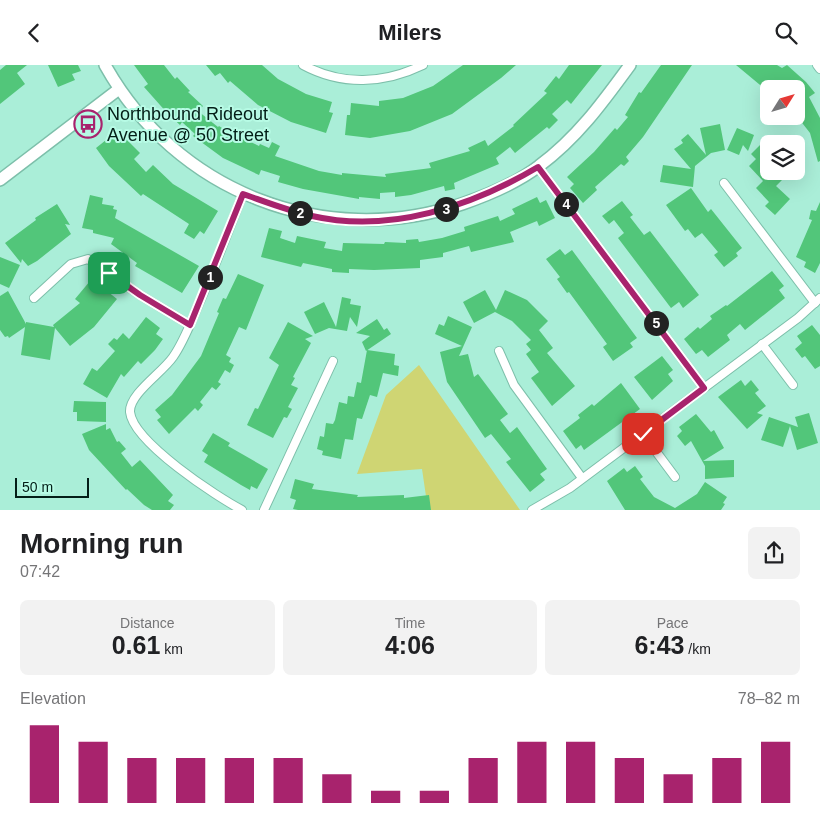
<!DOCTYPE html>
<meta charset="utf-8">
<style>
:root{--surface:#fff;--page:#f2f2f2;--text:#202124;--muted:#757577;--accent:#a8236d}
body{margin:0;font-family:Helvetica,sans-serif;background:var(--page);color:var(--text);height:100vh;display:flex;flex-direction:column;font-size:19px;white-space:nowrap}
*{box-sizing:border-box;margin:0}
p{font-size:16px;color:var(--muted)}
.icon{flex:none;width:28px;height:28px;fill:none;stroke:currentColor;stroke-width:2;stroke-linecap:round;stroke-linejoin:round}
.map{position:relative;height:445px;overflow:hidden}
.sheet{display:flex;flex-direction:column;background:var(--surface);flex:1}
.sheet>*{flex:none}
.needle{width:32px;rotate:53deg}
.controls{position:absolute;left:760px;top:15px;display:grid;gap:10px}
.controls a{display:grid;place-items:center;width:45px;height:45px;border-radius:8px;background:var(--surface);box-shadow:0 5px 20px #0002;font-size:25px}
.scale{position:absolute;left:15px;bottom:12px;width:74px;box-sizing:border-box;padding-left:5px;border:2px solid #031e17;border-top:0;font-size:14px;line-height:18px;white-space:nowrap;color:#031e17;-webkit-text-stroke:4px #b7fbe5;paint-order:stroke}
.pin{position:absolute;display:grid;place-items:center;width:42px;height:42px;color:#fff;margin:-21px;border-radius:10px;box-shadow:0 2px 8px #0006}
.km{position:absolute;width:25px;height:25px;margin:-12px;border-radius:50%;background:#222;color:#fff;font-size:14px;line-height:25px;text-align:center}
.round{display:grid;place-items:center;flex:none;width:52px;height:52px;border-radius:8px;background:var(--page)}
.overview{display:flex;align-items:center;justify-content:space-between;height:85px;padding:0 20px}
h1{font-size:28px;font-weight:800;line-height:38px}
.figures{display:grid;grid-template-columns:repeat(3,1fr);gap:8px;height:85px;padding:5px 20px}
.figures div{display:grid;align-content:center;border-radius:8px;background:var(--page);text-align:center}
.figures b{font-size:25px;font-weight:800}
.figures small{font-size:14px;font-weight:400}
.figures p{font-size:14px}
.chart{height:140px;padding:10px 20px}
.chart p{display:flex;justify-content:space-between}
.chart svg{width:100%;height:90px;margin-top:5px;stroke:var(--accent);stroke-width:6}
header{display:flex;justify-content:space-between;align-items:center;height:65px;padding:0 20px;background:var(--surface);font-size:22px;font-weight:800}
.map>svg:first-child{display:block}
.green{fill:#cfd573}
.building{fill:#52c67a}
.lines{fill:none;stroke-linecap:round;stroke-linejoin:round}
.street-casing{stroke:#7dbfaa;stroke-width:10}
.secondary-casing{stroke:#7dbfaa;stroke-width:14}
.street{stroke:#fff;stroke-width:8}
.secondary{stroke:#fff;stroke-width:11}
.route-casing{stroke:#fff;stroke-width:10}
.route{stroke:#a8236d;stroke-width:6}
.labels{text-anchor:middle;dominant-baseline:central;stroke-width:4;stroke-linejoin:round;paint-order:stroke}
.poi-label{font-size:18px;fill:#031e17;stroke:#b7fbe5;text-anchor:start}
</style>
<header><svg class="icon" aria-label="back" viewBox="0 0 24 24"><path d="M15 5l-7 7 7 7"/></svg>Milers<svg class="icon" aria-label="search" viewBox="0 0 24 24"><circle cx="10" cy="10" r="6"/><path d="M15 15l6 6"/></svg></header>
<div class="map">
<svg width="820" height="445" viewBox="0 0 820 445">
<rect width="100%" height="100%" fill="#aaeed8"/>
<polygon class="green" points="419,300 520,445 428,445 422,404 357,409 386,330"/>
<g class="building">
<polygon points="6,0 27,0 17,8 25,19 0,39 0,5"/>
<polygon points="48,0 78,0 81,6 72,9 75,15 58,22"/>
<polygon points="134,0 164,0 175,14 177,12 190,26 188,27 203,41 198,46 218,62 219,61 237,73 238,71 259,81 260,79 269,83 272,77 280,81 275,91 319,106 342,110 342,108 386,112 385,109 431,103 429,98 470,86 468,83 485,75 488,81 514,61 513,60 547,28 544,26 556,11 559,14 569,0 602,0 571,39 567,35 552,49 558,55 549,64 547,62 515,88 510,82 496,93 499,99 454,118 455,124 445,126 444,121 411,130 395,132 395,127 380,128 380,134 359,132 359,134 303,124 278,117 280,111 261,105 259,110 223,93 193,71 195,69 182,57 180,60 168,49 144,22 148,19"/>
<polygon points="206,0 262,0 278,14 306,29 332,37 329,47 333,48 326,68 291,57 258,40 230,16 228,18 220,8 215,11"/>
<polygon points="463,0 516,0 501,13 452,49 410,66 370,73 345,70 347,50 350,50 351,38 379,41 379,36 403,33 433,21"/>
<polygon points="661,0 692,0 643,72 626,92 629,96 624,101 621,99 595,122 597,125 583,138 570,123 574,119 567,112 594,87 615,63 617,65 628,52 625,50 639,27 641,28"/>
<polygon points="736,0 777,0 782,3 787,0 806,17 815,28 809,32 820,53 820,96 818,97 810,68 796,50 796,24 765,24"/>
<polygon points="720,59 725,85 711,88 695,101 693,122 660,117 663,100 691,104 674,84 683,78 681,75 688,69 706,90 700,63"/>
<polygon points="737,63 754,70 748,86 743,80 739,90 727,85"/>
<polygon points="121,69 140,88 134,94 146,107 153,100 173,119 218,146 204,169 200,166 194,174 184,168 189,159 143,129 141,131 109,101 96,83 111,71 114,75"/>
<polygon points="763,77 769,83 769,106 774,106 782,115 776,121 790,134 775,150 765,141 769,137 756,123 763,116 749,101 756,94 751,89"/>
<polygon points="691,123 708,147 711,144 742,183 736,188 738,191 724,202 714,190 718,187 702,168 695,173 688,164 685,166 666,140"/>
<polygon points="90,130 103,133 102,139 114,141 113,144 117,145 115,153 199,201 182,228 135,201 137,198 111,179 114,173 93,168 93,165 82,163"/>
<polygon points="537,132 540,138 546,135 555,153 539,161 537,156 510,167 514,177 471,187 469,181 443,188 443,192 420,195 420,203 374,205 349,204 349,208 332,207 332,204 303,198 301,202 261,192 269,163 282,166 280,173 295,178 297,171 326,177 324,183 342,186 343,178 384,179 385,177 406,178 406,175 418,174 419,177 442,173 465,166 464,162 498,151 500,156 515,149 512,144"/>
<polygon points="622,136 633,150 630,152 644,170 650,166 699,230 683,243 679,237 671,243 618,173 624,168 614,155 609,159 602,151"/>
<polygon points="820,137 820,198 815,208 804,202 806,197 796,192 812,155 809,154 811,145 816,146"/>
<polygon points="57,139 70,160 65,159 71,169 37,196 28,201 22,194 21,198 5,178 36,155 35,153"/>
<polygon points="560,184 565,190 572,185 637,273 630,278 633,282 613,296 603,282 607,279 569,227 567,228 557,214 560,212 546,194"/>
<polygon points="0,192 20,200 9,223 0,219"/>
<polygon points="772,206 784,221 779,225 785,233 745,265 740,259 727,270 730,275 708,292 702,285 696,289 684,274 698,262 700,264 712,254 710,251 726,240 727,241"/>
<polygon points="238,209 264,220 246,265 239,262 226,290 231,293 229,297 234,300 230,308 225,305 218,317 221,319 216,325 212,322 200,337 203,340 198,346 195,343 169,369 157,355 161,352 155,345 172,330 201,291 219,248 217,247 223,233 226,234"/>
<polygon points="90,216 100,224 102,222 117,234 94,262 70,281 55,263 50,295 21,290 25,262 9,273 8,271 5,272 0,265 0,231 8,226 26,259 26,257 54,262 53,260 80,238 75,234"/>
<polygon points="485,225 496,245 505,225 527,235 548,256 539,265 553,283 547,288 575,321 552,341 531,313 539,307 526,289 531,285 526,279 531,275 512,256 495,247 474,258 463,237"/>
<polygon points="342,232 351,234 350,239 361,241 357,262 350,252 347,266 329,263 315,269 304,247 324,237 336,262"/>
<polygon points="448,251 472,262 459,291 468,289 474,312 478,309 508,349 500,355 510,368 517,362 547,404 540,409 545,415 530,427 506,397 511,394 491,369 485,373 447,317 440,287 462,281 435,269 439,259 444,261"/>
<polygon points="146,252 160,263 156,269 163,274 155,285 141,299 138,296 124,312 121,309 107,333 83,319 92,303 97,306 115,286 108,279 114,273 117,275 123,268 129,274"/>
<polygon points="377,254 384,265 387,263 391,269 366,286 362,277 370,271 356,268"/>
<polygon points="288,257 313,271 305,274 311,278 293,312 295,313 291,320 298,323 288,342 292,344 287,353 284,352 273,373 247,360 255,343 258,344 279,300 269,293"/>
<polygon points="812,260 820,270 820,301 815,304 805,291 802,293 795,284 802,278 797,271"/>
<polygon points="367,285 395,289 394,300 399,301 398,311 383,308 377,332 370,330 362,354 357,353 353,375 345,374 341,394 322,390 323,386 317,384 320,371 324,372 326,358 333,359 335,355 339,337 347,339 348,331 354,332 357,317 361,318"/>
<polygon points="662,291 673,305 668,309 673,316 652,335 634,312"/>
<polygon points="741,315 745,321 751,315 759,325 755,328 766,341 757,348 763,350 747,364 718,332"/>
<polygon points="621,318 640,344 584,385 581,380 576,384 563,366 580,353 578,350 592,339 594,341"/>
<polygon points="74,336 106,337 106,357 77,356 77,347 73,347"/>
<polygon points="809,348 818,378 797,385 790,361 783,382 761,375 769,352 798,362 795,352"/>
<polygon points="696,349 711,367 714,365 724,383 703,396 734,395 734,412 705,414 705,401 691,376 685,381 677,371 682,366 679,362"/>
<polygon points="106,359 106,365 110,363 117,377 119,376 126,384 121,388 132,402 140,395 173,430 168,436 174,440 170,445 152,445 144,440 127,424 126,425 89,385 82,369"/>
<polygon points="213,368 230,378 228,381 268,404 257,424 251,421 250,425 241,420 204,397 208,390 202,386"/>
<polygon points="635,401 643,412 640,414 654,432 675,443 697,429 705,417 727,432 723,438 725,439 721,445 625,445 607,416 624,403 627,407"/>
<polygon points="295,414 314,419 312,424 358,430 357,432 404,430 404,433 429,430 431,445 298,445 293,444 296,435 290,433"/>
</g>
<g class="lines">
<g class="street-casing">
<g id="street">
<path d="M303,0C342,21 384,19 423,0"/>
<polyline points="817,0 820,4"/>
<polyline points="538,102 704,323"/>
<polyline points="724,118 815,238"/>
<polyline points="34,233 71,199 88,194 140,230 190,260"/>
<polyline points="762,279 793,320"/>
<polyline points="499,286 514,320 582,413"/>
<polyline points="643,369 675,412"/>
<path d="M242,445C217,432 133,377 130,347C129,329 162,308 173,292C185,275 192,254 201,234C216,199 229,164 243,129"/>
<polyline points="264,445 333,296"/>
<polyline points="532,445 570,423 798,253 820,233"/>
</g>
</g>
<g class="secondary-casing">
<g id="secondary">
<path d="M105,0C176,127 324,185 462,139C488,130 517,118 539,101C577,73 603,37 630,0"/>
<polyline points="0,115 119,24"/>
</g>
</g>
<use href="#street" class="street"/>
<use href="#secondary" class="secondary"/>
</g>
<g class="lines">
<g class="route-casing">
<path id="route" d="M109,208L140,230L190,260L243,129C266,137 289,146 312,151C390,169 472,141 538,102L704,323L643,369"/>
</g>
<use href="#route" class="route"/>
</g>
<defs>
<g id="bus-ring" transform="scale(1.4375)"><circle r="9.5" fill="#b7fbe5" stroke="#a8236d" stroke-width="1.5"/><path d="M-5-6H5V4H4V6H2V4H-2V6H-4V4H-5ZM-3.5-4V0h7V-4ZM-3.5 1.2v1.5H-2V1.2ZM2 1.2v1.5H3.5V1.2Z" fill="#a8236d"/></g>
</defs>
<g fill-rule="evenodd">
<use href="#bus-ring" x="88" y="59"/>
</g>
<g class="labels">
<g class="poi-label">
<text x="107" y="49">Northbound Rideout<tspan x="107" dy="21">Avenue @ 50 Street</tspan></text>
</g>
</g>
</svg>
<div class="controls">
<a><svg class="needle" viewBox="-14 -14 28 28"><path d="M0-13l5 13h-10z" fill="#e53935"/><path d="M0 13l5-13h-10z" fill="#757577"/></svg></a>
<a><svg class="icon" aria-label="layers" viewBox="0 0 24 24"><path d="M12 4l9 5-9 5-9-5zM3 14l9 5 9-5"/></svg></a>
</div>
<div class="scale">50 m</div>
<div class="pin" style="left:109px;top:208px;background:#1e9e55"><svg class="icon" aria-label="arrive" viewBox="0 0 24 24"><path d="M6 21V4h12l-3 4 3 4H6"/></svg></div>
<div class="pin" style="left:643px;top:369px;background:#d93025"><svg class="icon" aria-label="check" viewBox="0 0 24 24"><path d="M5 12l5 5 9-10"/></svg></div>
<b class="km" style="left:210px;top:212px">1</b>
<b class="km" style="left:300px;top:148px">2</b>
<b class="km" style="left:446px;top:144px">3</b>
<b class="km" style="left:566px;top:139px">4</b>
<b class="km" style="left:656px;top:258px">5</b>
</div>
<section class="sheet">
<div class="overview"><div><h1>Morning run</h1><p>07:42</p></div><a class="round"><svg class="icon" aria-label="share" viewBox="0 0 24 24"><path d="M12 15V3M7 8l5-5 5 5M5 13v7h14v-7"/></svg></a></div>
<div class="figures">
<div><p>Distance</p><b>0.61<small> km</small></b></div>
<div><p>Time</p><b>4:06</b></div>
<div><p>Pace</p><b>6:43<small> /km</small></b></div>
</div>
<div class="chart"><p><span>Elevation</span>78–82 m</p>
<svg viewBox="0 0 160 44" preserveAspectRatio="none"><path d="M5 44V6M15 44V14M25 44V22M35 44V22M45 44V22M55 44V22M65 44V30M75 44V38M85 44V38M95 44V22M105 44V14M115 44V14M125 44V22M135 44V30M145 44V22M155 44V14"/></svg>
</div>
</section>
